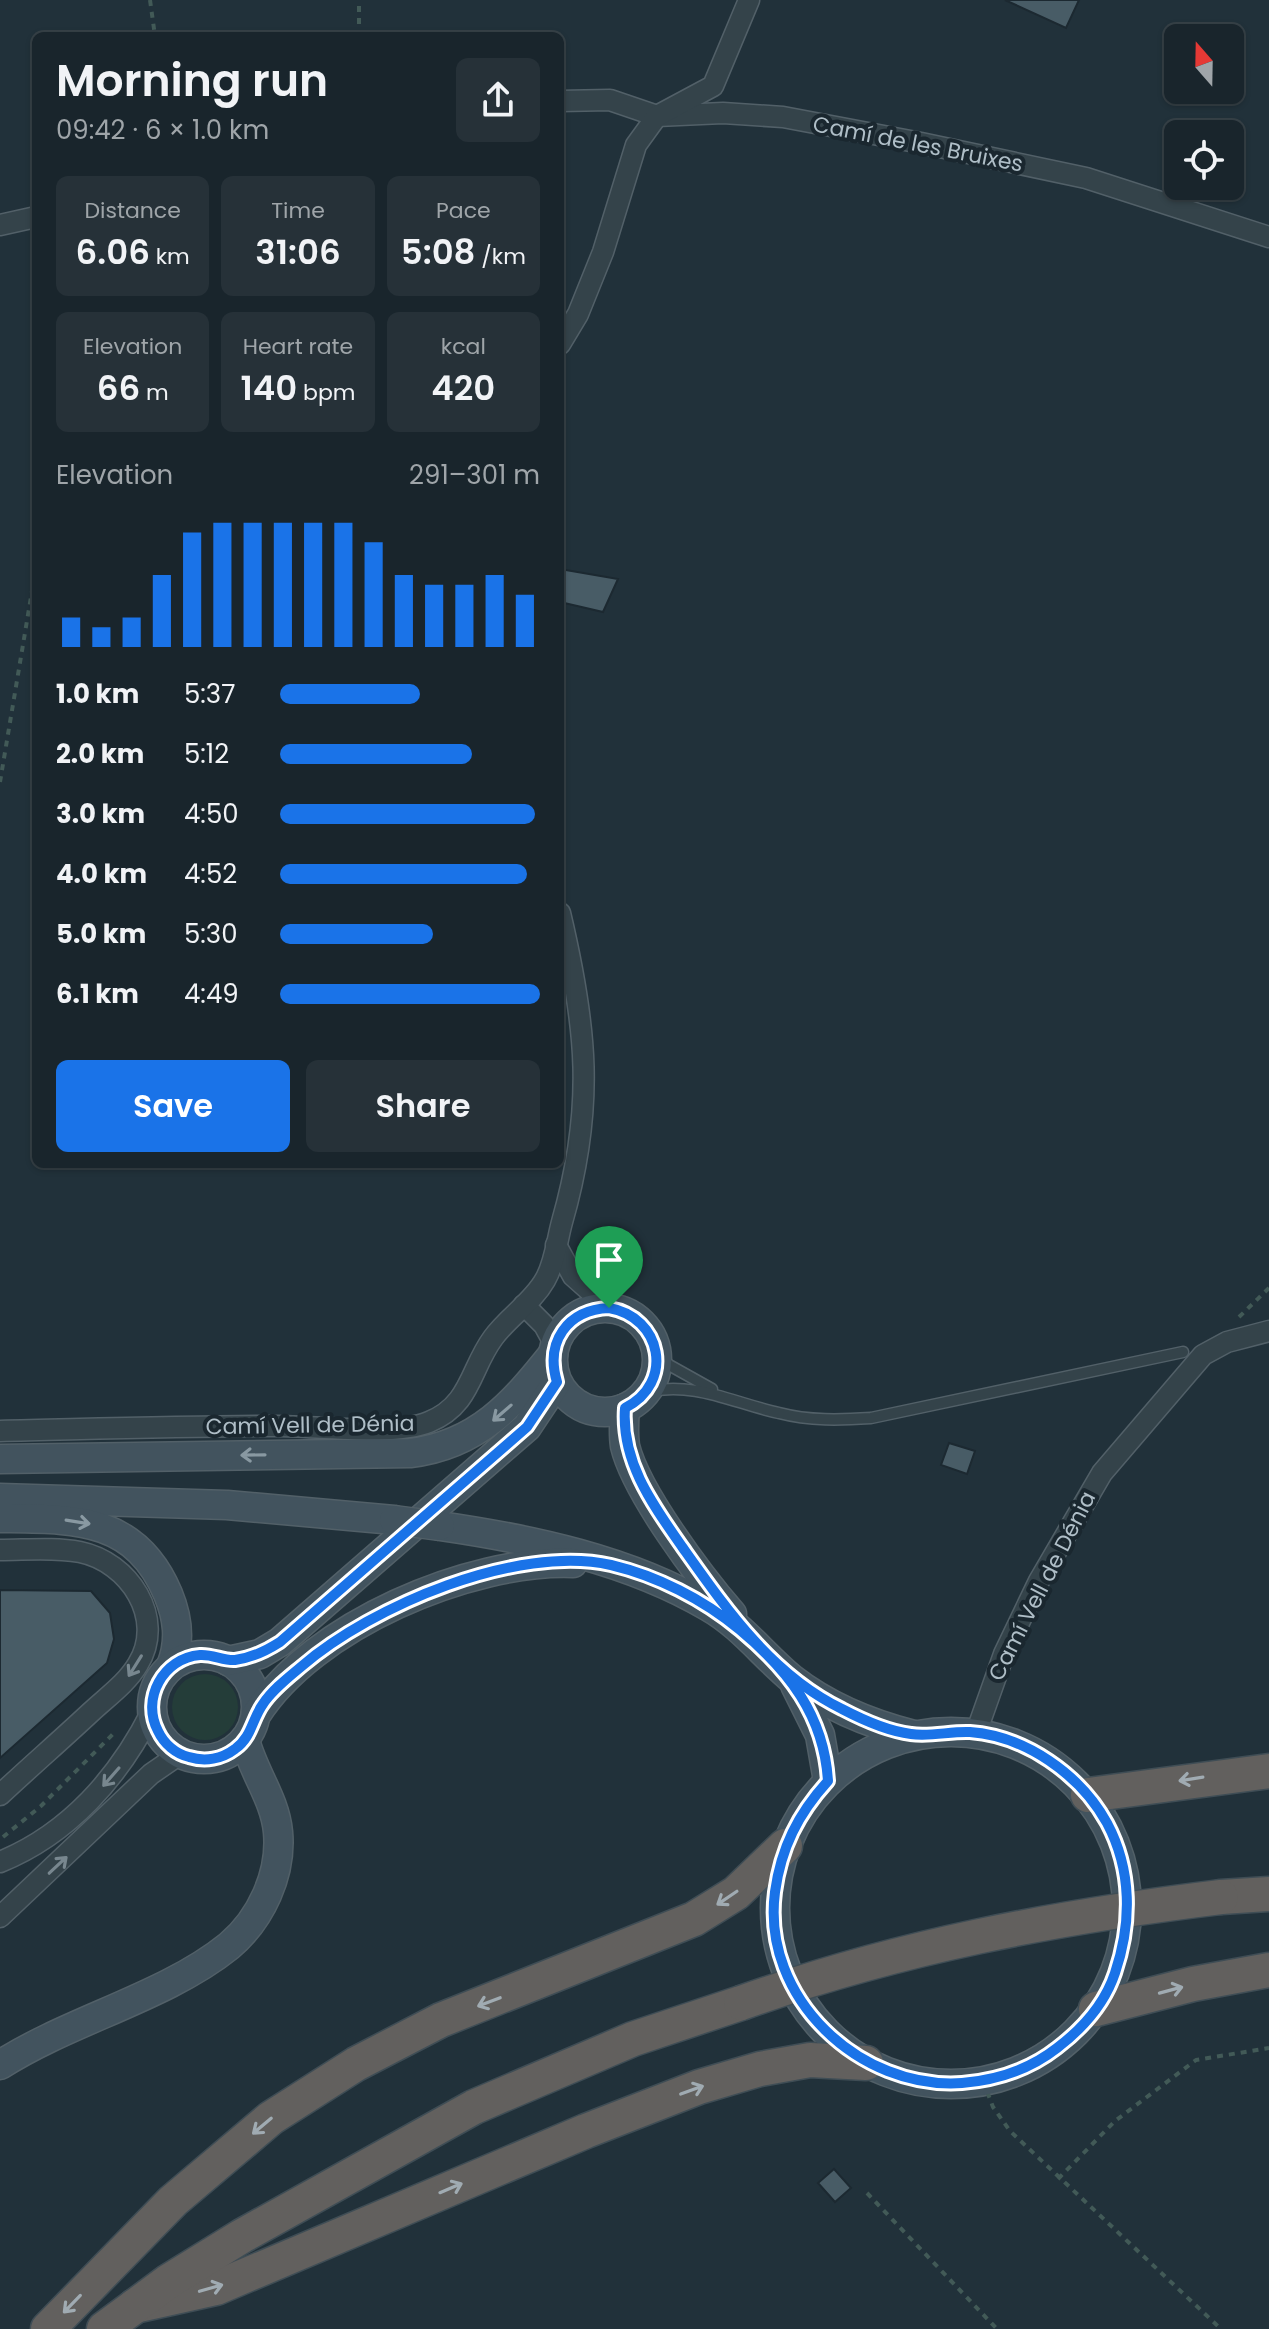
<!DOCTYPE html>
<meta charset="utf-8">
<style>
:root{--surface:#19252c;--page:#263138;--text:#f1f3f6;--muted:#9fa5a9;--line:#374248;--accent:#1a73e8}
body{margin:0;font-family:Poppins,sans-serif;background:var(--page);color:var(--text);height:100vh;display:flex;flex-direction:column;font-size:30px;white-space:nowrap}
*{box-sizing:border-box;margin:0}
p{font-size:26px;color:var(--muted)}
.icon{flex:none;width:44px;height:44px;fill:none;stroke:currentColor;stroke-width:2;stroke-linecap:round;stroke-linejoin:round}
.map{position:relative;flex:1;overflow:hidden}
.panel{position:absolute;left:32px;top:32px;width:532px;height:1136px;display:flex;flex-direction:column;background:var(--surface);border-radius:12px;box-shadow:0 2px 6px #0004,0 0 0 2px var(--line)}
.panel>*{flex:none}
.needle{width:52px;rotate:340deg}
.fabs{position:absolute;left:1164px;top:24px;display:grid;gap:16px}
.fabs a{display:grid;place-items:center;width:80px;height:80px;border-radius:12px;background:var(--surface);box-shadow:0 2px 6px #0004,0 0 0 2px var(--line);font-size:40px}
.pin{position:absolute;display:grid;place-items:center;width:68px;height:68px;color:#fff;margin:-82px -34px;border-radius:50% 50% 50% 0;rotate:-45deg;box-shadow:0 0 8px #0007}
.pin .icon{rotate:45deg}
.round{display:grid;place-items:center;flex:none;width:84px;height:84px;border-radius:12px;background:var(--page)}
.head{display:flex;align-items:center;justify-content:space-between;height:136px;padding:0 24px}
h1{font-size:44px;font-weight:600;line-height:60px}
.figures{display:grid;grid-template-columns:repeat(3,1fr);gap:12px;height:136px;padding:8px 24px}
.figures div{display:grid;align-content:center;border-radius:12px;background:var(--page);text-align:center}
.figures b{font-size:34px;font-weight:600}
.figures small{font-size:22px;font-weight:400}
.figures p{font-size:22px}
.chart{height:224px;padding:16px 24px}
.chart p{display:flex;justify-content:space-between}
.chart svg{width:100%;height:144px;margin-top:8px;stroke:var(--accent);stroke-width:6}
.action{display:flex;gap:16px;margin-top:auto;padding:16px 24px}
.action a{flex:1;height:92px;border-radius:12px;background:var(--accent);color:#fff;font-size:32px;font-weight:600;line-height:92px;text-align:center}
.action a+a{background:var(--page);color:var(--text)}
ul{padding:0 24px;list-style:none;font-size:26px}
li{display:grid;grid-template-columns:128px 96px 1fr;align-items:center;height:60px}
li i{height:20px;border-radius:10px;background:var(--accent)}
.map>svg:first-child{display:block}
.green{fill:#243d39}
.building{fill:#485c66;stroke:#1c2931;stroke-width:2}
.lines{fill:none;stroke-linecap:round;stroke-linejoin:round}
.service-casing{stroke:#526068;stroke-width:13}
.minor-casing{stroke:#526068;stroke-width:23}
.secondary-casing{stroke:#526068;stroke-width:31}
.trunk-casing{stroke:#3f4d55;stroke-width:37}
.path{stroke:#425a57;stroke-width:4;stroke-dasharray:6 6;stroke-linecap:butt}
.service{stroke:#34434a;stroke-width:10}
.minor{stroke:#34434a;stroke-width:20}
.secondary{stroke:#42535e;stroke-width:28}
.trunk{stroke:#62605e;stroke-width:34}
.secondary-bridge-casing{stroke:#526068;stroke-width:31;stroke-linecap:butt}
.trunk-bridge-casing{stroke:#3f4d55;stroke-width:37;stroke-linecap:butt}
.secondary-bridge{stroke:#42535e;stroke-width:28}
.trunk-bridge{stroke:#62605e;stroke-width:34}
.oneway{stroke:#8999a2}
.oneway2{stroke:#78878f}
.oneway3{stroke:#a0abb2}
.route-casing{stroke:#fff;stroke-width:16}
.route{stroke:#1a73e8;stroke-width:10}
.labels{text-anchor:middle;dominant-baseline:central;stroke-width:8;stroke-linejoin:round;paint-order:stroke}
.street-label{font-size:22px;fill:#afbec7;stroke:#1a272f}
</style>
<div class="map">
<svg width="1269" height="2329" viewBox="0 0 1269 2329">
<rect width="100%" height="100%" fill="#21313a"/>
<circle class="green" cx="205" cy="1707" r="33"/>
<g class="building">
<polygon points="1005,0 1079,0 1066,28"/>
<polygon points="560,569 618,579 603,612 560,602"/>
<polygon points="949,1443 975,1451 967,1474 941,1465"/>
<polygon points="0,1590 91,1591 110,1613 114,1639 107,1663 0,1758"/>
<polygon points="834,2169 851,2188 835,2202 818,2183"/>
</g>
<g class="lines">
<g class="service-casing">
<g id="service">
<polyline points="657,1354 669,1365 712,1389"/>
<path d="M646,1392C695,1381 733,1403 779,1413C810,1421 840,1420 871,1418L1183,1352"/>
</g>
</g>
<g class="minor-casing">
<g id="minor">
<polyline points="560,101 610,100 657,116 723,113 783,117 921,143 1086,178 1269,237"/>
<polyline points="0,225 36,217"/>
<polyline points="560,344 578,314 603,252 636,145 657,116 713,86 749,0"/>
<polyline points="556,1245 573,1276 609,1308"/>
<polyline points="524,1305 544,1325 555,1345"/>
<path d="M0,1431C93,1429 185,1426 278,1426C317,1426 395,1436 429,1422C471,1405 470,1369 493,1338C508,1317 532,1303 545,1280C555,1263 557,1240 562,1222C595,1107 587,1027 560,913"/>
<path d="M0,1550C26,1550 54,1547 80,1552C129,1562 166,1618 138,1664C127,1683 107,1697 91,1712C61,1740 30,1767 0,1795"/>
<polyline points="976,1733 1004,1654 1039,1581 1102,1473 1203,1355 1227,1342 1269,1331"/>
<path d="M0,1862C69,1834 119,1777 152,1711"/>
<polyline points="0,1917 151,1774 180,1754"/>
</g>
</g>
<g class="secondary-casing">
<g id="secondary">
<circle cx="605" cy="1360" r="52"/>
<path d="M625,1408C624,1421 623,1433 625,1446C636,1492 700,1577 732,1614"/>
<path d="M0,1459L410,1453C478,1445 513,1404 553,1354"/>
<polyline points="0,1498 227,1505 394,1520"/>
<path d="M0,1518C74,1519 135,1516 168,1594C178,1618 181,1641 171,1666"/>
<path d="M440,1526C530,1539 630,1560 709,1607C741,1625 764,1656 792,1679C828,1707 870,1724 914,1735"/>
<circle cx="204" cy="1707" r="52"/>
<polyline points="228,1661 260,1654 280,1642 527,1427 557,1382"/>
<polyline points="795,1685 820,1735 828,1781"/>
<path d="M256,1715C312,1626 470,1559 573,1563"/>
<circle cx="951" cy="1908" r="176"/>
<path d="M0,2065C70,2020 166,1997 229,1946C261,1919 282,1874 278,1832C275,1799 253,1772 245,1740"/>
</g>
</g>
<g class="trunk-casing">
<g id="trunk">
<polyline points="1088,1795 1269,1771"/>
<polyline points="1221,1897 1269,1894"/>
<polyline points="1096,2009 1193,1984 1269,1970"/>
<polyline points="135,2306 216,2288 586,2131 699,2087 760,2069 810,2060 866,2063"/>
<polyline points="48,2329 173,2201 271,2118 356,2064 441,2020 694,1919 736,1893 785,1846"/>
<polyline points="104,2329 169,2281 242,2236 474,2107 633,2039 741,2003"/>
</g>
</g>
<g class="path">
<polyline points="150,0 155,36"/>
<polyline points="359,36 359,0"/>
<polyline points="0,782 36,567"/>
<polyline points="1239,1317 1269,1288"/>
<polyline points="3,1837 41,1806 116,1731"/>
<polyline points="983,2081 993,2107 1010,2131 1221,2329"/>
<polyline points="1058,2179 1115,2121 1196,2060 1269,2048"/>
<polyline points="867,2193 997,2329"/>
</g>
<use href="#service" class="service"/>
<use href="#minor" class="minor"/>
<use href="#secondary" class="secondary"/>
<use href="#trunk" class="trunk"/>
<g class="secondary-bridge-casing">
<polyline id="secondary-bridge" points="394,1520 440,1526"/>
</g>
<g class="trunk-bridge-casing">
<path id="trunk-bridge" d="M741,2003C898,1947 1056,1917 1221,1897"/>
</g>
<use href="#secondary-bridge" class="secondary-bridge"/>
<use href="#trunk-bridge" class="trunk-bridge"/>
</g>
<defs><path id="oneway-shaft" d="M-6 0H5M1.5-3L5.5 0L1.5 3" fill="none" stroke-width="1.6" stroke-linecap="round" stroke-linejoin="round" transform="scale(2)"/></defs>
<g class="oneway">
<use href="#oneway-shaft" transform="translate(502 1413) rotate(139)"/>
<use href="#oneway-shaft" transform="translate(253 1455) rotate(179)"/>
<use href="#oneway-shaft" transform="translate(78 1522) rotate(9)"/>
</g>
<g class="oneway2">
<use href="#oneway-shaft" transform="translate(135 1666) rotate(122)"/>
<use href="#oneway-shaft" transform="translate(111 1777) rotate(131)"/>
<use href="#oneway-shaft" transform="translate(58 1865) rotate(-43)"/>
</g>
<g class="oneway3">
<use href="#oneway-shaft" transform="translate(1191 1779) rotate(171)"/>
<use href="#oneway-shaft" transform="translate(727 1898) rotate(146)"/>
<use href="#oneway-shaft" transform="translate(1171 1990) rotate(-15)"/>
<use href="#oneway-shaft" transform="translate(489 2002) rotate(159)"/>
<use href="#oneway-shaft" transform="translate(692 2090) rotate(-20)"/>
<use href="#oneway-shaft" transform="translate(262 2126) rotate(140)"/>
<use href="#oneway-shaft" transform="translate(451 2188) rotate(-23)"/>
<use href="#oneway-shaft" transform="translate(211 2288) rotate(-16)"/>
<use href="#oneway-shaft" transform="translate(72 2304) rotate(134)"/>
</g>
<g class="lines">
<g class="route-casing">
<path id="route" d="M609,1308C567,1310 545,1342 557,1382L527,1427L280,1642C266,1651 251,1658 235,1660C224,1661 212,1654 200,1655C163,1658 141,1699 158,1731C164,1744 176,1754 189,1757C205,1762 222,1759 235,1749C252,1737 252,1719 263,1704C273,1689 289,1677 302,1666C372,1606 517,1544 611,1565C657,1576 703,1599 740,1630C788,1670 824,1715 828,1781C798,1814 781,1848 775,1892C761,1998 860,2090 962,2083C997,2080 1029,2070 1057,2048C1082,2029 1105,2003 1115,1973C1132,1923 1132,1870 1107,1823C1080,1774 1025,1736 970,1732C951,1731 930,1737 911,1734C887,1731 863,1720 842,1709C772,1675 727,1610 683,1548C653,1505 621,1462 625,1408C675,1383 662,1317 609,1308"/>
</g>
<use href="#route" class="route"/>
</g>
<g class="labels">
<g class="street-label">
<text transform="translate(918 144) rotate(11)">Camí de les Bruixes</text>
<text transform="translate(310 1425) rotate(-1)">Camí Vell de Dénia</text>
<text transform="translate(1042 1586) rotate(-63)">Camí Vell de Dénia</text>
</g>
</g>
</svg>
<div class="fabs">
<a><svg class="needle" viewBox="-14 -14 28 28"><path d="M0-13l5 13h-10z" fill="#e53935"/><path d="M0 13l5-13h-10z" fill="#9fa5a9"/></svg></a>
<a><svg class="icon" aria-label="locate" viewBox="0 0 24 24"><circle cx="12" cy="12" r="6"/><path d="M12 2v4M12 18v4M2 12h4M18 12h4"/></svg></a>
</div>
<div class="pin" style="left:609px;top:1308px;background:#1e9e55"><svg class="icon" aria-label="arrive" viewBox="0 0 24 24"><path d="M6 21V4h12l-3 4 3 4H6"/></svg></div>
<section class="panel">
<div class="head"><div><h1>Morning run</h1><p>09:42 · 6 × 1.0 km</p></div><a class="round"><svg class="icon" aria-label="share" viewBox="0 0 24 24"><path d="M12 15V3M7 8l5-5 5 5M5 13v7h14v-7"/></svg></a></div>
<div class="figures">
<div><p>Distance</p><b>6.06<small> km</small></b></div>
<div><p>Time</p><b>31:06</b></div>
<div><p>Pace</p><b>5:08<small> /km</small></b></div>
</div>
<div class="figures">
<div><p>Elevation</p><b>66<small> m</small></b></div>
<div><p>Heart rate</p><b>140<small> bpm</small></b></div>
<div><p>kcal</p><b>420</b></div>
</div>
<div class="chart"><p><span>Elevation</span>291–301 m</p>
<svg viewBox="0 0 160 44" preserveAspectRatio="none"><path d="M5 44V35M15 44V38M25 44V35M35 44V22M45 44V9M55 44V6M65 44V6M75 44V6M85 44V6M95 44V6M105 44V12M115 44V22M125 44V25M135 44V25M145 44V22M155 44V28"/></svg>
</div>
<ul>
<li><b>1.0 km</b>5:37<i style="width:54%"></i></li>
<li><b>2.0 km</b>5:12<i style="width:74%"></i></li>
<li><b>3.0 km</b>4:50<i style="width:98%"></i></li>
<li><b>4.0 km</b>4:52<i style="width:95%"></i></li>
<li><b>5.0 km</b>5:30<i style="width:59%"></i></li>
<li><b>6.1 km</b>4:49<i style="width:100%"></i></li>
</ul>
<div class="action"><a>Save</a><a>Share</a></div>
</section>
</div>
